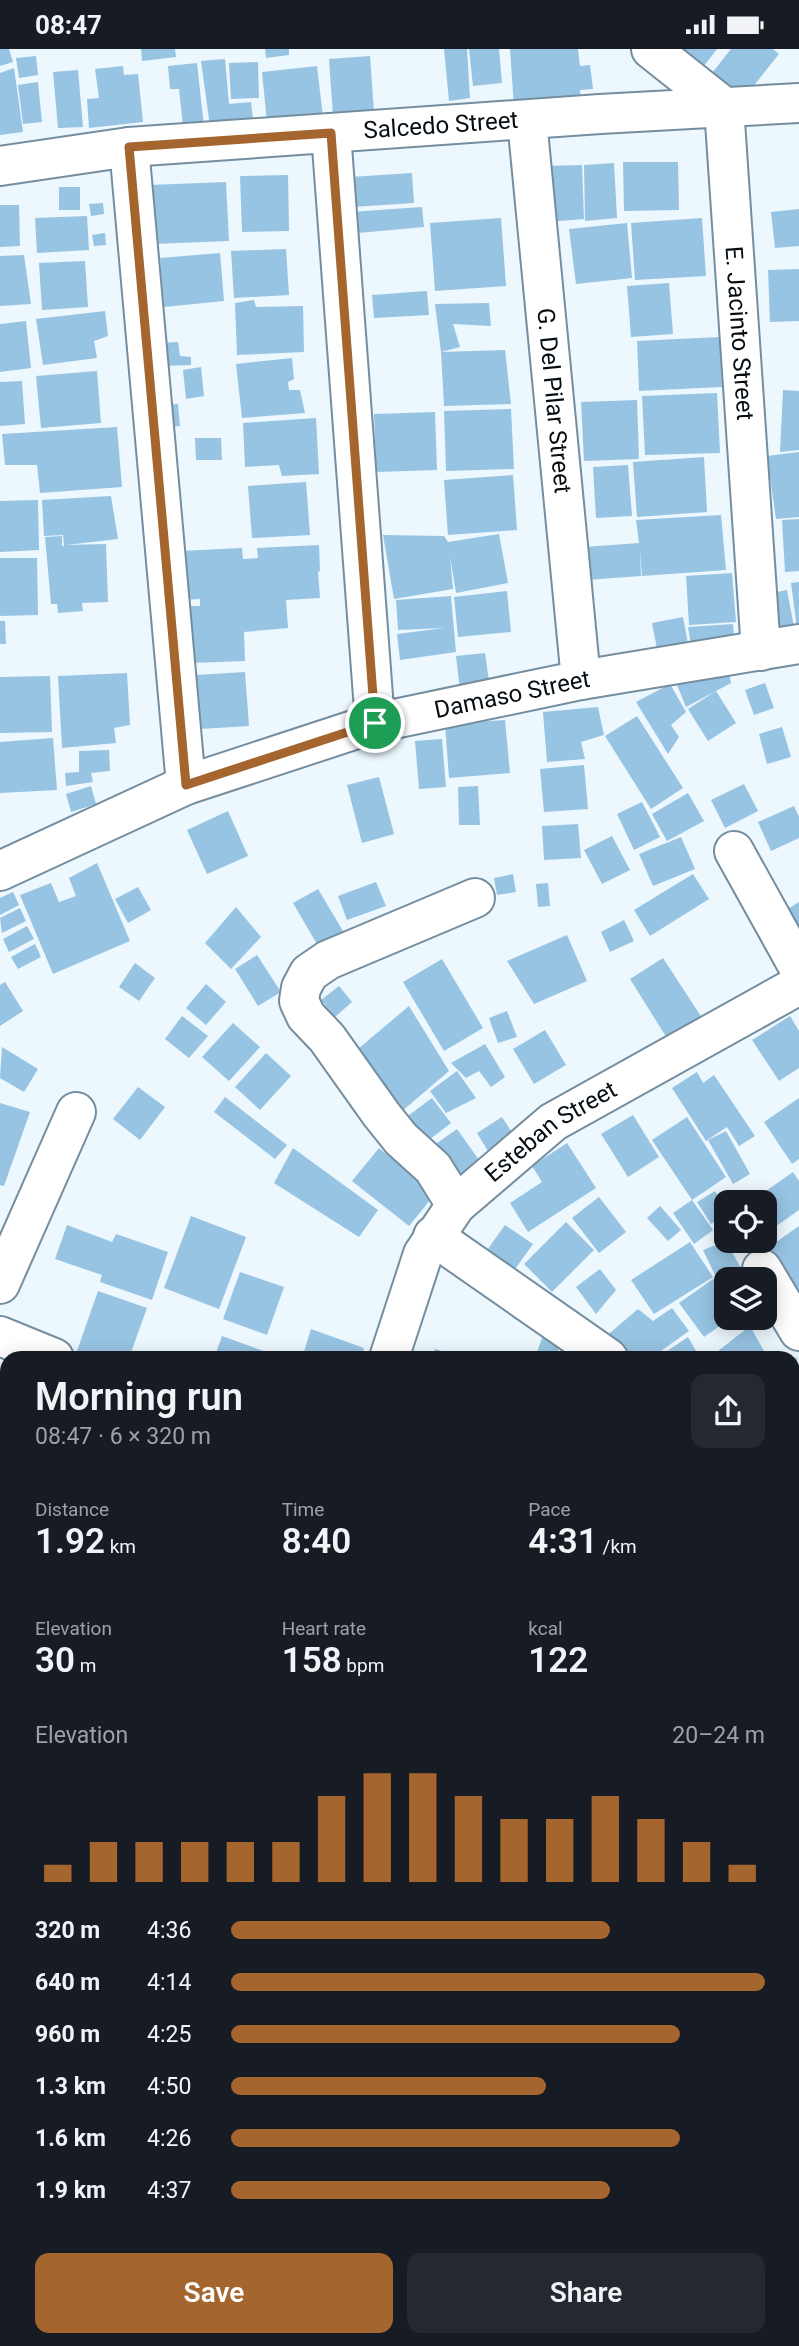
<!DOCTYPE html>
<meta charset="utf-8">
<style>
:root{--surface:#171b24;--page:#242831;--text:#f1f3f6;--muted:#9ea1a6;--accent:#a5652e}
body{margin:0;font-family:Roboto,sans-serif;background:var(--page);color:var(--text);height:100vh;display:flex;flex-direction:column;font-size:26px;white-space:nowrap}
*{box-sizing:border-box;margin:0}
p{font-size:23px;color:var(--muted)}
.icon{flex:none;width:38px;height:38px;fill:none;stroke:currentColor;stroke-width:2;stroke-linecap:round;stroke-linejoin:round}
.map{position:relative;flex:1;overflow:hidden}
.drawer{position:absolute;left:0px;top:1302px;width:800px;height:996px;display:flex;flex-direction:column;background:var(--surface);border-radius:21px 21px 0 0;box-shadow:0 4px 18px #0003}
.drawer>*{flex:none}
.buttons{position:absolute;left:714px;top:1141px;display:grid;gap:14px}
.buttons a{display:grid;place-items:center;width:63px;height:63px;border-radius:14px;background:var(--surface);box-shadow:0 4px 18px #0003;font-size:35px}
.pin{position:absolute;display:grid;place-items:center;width:60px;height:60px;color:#fff;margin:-30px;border:4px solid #fff;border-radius:50%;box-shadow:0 2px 7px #0007}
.round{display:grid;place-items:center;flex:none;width:74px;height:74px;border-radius:14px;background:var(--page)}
.head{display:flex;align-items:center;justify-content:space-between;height:119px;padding:0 35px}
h1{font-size:38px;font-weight:600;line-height:52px}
.stats{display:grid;grid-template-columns:repeat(3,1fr);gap:10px;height:119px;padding:7px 35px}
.stats div{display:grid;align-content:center}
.stats b{font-size:35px;font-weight:600}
.stats small{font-size:19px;font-weight:400}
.stats p{font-size:19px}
.chart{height:196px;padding:14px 35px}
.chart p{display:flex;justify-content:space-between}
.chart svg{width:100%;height:126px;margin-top:7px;stroke:var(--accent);stroke-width:6}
.button{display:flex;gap:14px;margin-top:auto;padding:14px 35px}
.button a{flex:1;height:80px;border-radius:14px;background:var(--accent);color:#fff;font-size:28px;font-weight:600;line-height:80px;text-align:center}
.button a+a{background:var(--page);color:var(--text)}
ul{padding:0 35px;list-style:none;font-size:23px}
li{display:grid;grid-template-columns:112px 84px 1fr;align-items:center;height:52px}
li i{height:18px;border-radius:9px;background:var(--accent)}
.status{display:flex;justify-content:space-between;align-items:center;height:49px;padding:0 35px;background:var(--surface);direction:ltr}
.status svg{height:19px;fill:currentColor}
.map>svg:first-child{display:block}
.built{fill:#dae7f1}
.building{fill:#97c4e3}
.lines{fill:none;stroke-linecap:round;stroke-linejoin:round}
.minor-casing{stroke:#758e9f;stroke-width:42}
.minor{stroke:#fff;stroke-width:38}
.route-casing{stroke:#fff;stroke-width:14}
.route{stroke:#a5652e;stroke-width:9}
.labels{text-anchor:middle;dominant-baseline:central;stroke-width:5;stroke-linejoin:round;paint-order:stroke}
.street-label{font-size:24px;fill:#050d13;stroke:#ecf7fe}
</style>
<div class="status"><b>08:47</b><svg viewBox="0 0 49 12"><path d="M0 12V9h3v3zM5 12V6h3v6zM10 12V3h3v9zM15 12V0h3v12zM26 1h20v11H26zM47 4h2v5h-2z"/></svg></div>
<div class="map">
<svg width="799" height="2297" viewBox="0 0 799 2297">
<rect width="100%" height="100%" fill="#ecf7fe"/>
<polygon class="built" points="394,2291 756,2291 755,2297 391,2297"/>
<g class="building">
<polygon points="0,0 9,0 13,13 0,17"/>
<polygon points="141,0 175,0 176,8 142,12"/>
<polygon points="265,0 289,0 289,6 266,9"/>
<polygon points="444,0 467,0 470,49 449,52"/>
<polygon points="469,0 499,0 502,34 473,37"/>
<polygon points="510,0 578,0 580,17 590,16 593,40 580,41 581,55 514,58"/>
<polygon points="664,0 717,0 697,26"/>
<polygon points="731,0 773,0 779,5 744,49 712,24"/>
<polygon points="36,7 38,26 19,29 16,9"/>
<polygon points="370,7 374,64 333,67 329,10"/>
<polygon points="225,10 229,55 251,53 254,80 211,85 201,12"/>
<polygon points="258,13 259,49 231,50 229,14"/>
<polygon points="197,14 204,78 183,78 179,40 170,40 168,17"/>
<polygon points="123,17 124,26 138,25 143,73 89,79 87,50 99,49 95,20"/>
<polygon points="317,17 323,68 267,74 262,23"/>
<polygon points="14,19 23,83 0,86 0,24"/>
<polygon points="78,21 83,78 58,79 53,23"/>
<polygon points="38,33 42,73 23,75 18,36"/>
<polygon points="623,113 678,113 679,161 624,162"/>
<polygon points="614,114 617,169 585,172 584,116"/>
<polygon points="582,116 584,170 547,173 544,117"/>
<polygon points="412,124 414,154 352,158 350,128"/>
<polygon points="288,126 289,182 242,183 240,127"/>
<polygon points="226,133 229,192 152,195 149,136"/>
<rect x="59" y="138" width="21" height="23"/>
<polygon points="103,154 104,165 91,167 89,155"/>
<polygon points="0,156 19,156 20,197 0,198"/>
<polygon points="422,158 424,178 358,184 351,163"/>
<polygon points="799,160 799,197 775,199 771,163"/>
<polygon points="87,167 89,201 37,204 35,169"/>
<polygon points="501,169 506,237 435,242 430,174"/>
<polygon points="702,169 706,227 635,231 631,174"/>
<polygon points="627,174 632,229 576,235 569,180"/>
<polygon points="105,184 106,196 94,197 92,186"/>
<polygon points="286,200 289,246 234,249 231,202"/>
<polygon points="220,204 224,252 164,258 160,209"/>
<polygon points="24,206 31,255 0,257 0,207"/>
<polygon points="85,212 88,258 42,261 39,214"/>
<polygon points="799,220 799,272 770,273 768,221"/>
<polygon points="669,234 673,285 631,288 627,237"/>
<polygon points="427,242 429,266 374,269 372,246"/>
<polygon points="254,251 256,258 303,257 304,303 237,306 235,254"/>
<polygon points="489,254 491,277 453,275 460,298 441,303 435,255"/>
<polygon points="105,262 108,287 94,292 97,309 43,316 36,270"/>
<polygon points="26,272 31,319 0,323 0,275"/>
<polygon points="720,288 722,338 639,342 637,292"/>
<polygon points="178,293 180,307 191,308 191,316 162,317 160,294"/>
<polygon points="505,301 511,355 444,357 441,303"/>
<polygon points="292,309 294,330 288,333 289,341 300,341 305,364 242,369 236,315"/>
<polygon points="201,318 204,347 186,350 183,321"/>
<polygon points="97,322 101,374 41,379 36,327"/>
<polygon points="22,332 25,375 0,377 0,333"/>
<polygon points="783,341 799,342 799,401 780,403"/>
<polygon points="717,344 720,404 645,406 642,347"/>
<polygon points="637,351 639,410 584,412 581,353"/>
<polygon points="178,355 180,377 165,378 163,356"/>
<polygon points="511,360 514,420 446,422 444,362"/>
<polygon points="435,363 437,421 376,423 374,365"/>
<polygon points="316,369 319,425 282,427 279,416 245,418 243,374"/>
<polygon points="117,378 122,438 40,444 37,416 5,416 2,385"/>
<polygon points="195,389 221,389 222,411 196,411"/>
<polygon points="799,403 799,468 776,470 767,407"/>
<polygon points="704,408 707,463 637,468 633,413"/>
<polygon points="628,416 632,467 596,469 593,418"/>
<polygon points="513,426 517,481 448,486 444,431"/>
<polygon points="306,433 310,486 252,489 248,437"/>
<polygon points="111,447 118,490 66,496 106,495 108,553 82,554 83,562 58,564 57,555 51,555 45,488 62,487 62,497 64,497 63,486 44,487 42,451"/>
<polygon points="38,451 39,501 0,503 0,452"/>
<polygon points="721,466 726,521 642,527 640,500 641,527 587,531 584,498 639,494 636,471"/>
<polygon points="799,470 799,522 785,523 782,471"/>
<polygon points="499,485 508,534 456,544 450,507 453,540 394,550 383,486 444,487 448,493"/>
<polygon points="319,496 320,522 318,523 320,549 286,551 288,579 244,583 245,612 191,614 189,557 200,557 200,550 182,551 180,502 242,499 243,510 258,509 257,499"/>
<polygon points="0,509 37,509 38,566 0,567"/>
<polygon points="732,524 736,573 689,576 686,527"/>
<polygon points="799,533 799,580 797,580 791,534"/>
<polygon points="787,541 795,583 774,587 766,545"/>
<polygon points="507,542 511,583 458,588 454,548"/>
<polygon points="451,547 456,603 400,611 397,585 444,579 398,581 396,551"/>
<polygon points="683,568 691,610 660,616 652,574"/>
<polygon points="0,572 5,572 6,595 0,595"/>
<polygon points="733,575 734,586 741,587 693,609 688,578"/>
<polygon points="485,604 491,646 461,650 456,607"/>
<polygon points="728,618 731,634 686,658 675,631"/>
<polygon points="245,623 249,677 200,680 196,626"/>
<polygon points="127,624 130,676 114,679 116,694 62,699 58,627"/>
<polygon points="50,627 52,683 0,684 0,628"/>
<polygon points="765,634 774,659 754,666 745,641"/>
<polygon points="670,635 686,663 671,676 679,688 668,705 636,653"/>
<polygon points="716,642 736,674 708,692 688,660"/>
<polygon points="598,658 604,686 581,693 585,710 547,713 543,663"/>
<polygon points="637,667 683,739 651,760 605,687"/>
<polygon points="505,671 510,724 449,729 445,675"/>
<polygon points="782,678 791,708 767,715 759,685"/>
<polygon points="53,689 57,741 0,744 0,693"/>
<polygon points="442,690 446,738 419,740 415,692"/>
<polygon points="109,701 110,722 91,724 93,733 66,737 65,724 79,723 79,702"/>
<polygon points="584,716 588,760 544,763 540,720"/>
<polygon points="379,728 394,785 362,794 347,736"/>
<polygon points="744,735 758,762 725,779 711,751"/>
<polygon points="91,737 96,755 71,763 66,745"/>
<polygon points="478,737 480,776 459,776 458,738"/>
<polygon points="688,744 704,772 667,792 652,765"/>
<polygon points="642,753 660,788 634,801 617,765"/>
<polygon points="794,757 799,768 799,789 771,802 758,773"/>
<polygon points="228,762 248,807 207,825 187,781"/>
<polygon points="578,775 581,809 544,811 542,777"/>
<polygon points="612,787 630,821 602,835 584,801"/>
<polygon points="681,788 695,820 653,837 639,805"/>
<polygon points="97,814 130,892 53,925 20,846 51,834 59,853 76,847 69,829"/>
<polygon points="513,825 516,843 497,846 494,829"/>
<polygon points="693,825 709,850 650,887 634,861"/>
<polygon points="376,833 386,857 347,871 338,847"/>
<polygon points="548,834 550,857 538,858 536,835"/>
<polygon points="138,838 151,861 128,874 115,850"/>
<polygon points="318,840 343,882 318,897 293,854"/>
<polygon points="13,843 19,856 0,866 0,849"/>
<polygon points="799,853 799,892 778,866"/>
<polygon points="236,858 261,888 231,920 205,894"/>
<polygon points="20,859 26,872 2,884 0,869"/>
<polygon points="624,871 634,892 610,903 601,883"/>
<polygon points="27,877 34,890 9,903 3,890"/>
<polygon points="567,886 587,932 534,955 507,912"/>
<polygon points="35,895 41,908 18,920 11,908"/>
<polygon points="257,906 281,943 258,957 235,920"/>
<polygon points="663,909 704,972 670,994 630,930"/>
<polygon points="442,910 483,979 444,1002 403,933"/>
<polygon points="135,914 155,929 139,952 119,938"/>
<polygon points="5,933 23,962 0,977 0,936"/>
<polygon points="206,935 226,953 206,976 186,959"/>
<polygon points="339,937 352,953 335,968 321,951"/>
<polygon points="409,957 449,1022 401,1063 352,1005"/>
<polygon points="507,962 517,988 498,994 489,969"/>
<polygon points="182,967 208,987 189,1009 165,990"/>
<polygon points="790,967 799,982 799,1019 779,1032 752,991"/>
<polygon points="233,974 260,998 229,1032 202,1008"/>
<polygon points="545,981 566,1016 534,1035 513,1000"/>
<polygon points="485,995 505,1028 491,1038 479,1022 466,1029 451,1014"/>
<polygon points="2,998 38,1020 24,1043 0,1029"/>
<polygon points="266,1004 291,1027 260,1061 235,1038"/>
<polygon points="457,1022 476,1049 446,1064 430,1042"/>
<polygon points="697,1023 703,1034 714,1026 755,1087 739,1097 727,1078 706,1092 672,1039"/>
<polygon points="138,1038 165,1058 140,1091 113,1070"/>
<polygon points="225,1048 287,1096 275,1110 214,1063"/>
<polygon points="432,1049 451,1074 417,1100 397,1075"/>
<polygon points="799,1049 799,1110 792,1115 764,1073"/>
<polygon points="0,1054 30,1063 4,1137 0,1136"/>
<polygon points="633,1066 659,1108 628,1128 601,1085"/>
<polygon points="502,1068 516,1090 491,1107 477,1084"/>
<polygon points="687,1068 726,1128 692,1151 652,1091"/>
<polygon points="457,1080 482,1115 458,1132 433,1097"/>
<polygon points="726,1082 750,1125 733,1135 708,1091"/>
<polygon points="567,1094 596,1139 528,1183 510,1154 542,1133 532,1117"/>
<polygon points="293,1099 378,1161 359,1188 274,1134"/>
<polygon points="379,1099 435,1145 409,1177 352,1132"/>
<polygon points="793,1123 799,1132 799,1161 765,1185 765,1153 750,1153"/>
<polygon points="715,1142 726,1160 726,1166 711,1175 697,1153"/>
<polygon points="599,1148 626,1183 599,1204 572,1169"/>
<polygon points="692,1151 713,1181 694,1195 673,1164"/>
<polygon points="660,1157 681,1181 668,1192 647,1169"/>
<polygon points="191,1167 246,1188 219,1260 164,1239"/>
<polygon points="566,1173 594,1201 552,1243 524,1215"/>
<polygon points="67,1176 112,1193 116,1185 168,1203 152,1251 100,1233 102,1226 55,1210"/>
<polygon points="505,1176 533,1195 513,1223 485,1204"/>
<polygon points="799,1177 799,1241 769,1198"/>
<polygon points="726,1192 747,1230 726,1230 726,1269 731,1269 704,1288 679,1254 716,1228 703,1201"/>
<polygon points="690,1193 713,1228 654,1265 631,1231"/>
<polygon points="600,1220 616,1241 596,1265 576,1238"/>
<polygon points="240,1223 284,1238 267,1286 223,1270"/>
<polygon points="98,1242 147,1259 129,1309 97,1309 77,1302"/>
<polygon points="672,1259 689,1282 651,1309 633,1309 604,1289 638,1260 653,1272"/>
<polygon points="750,1277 768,1309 709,1309"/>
<polygon points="311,1280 364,1299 361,1309 302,1309"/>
<polygon points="222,1287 269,1304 267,1309 214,1309"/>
<polygon points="688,1288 700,1309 657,1309"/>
<polygon points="542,1289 560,1295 556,1309 535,1309"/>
<polygon points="435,1300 462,1308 462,1309 432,1309"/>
<polygon points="564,1300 580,1309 559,1309"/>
<polygon points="797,1308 799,1359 793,1364 793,1312"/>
<polygon points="793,1375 799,1384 799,1396 793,1401"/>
<polygon points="793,1473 799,1477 799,1491 793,1502"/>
<polygon points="799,1496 799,1553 793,1568 793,1508"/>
<polygon points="793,1570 799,1572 799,1610 793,1624"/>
<polygon points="6,1601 7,1601 7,1671 0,1669 0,1621"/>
<polygon points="793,1665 799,1667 799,1676 793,1691"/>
<polygon points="0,1678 7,1680 7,1714 0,1712"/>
<polygon points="799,1692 799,1733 793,1733 793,1708"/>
<polygon points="6,1740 7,1740 7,1776 0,1774 0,1760"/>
<polygon points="0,1782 7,1784 7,1812 0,1810"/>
<polygon points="799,1851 799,1893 793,1890 793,1862"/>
<polygon points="793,1902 799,1905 799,1935 793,1946"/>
<polygon points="7,1903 7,1969 0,1966 0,1920"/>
<polygon points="797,1952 799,1954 799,1999 793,1995 793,1960"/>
<polygon points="0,2006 7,2008 7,2056 0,2053"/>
<polygon points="0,2094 7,2096 7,2119 0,2117"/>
<polygon points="6,2142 7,2142 7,2182 0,2180 0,2165"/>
<polygon points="799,2254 799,2295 793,2288 799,2283 793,2277 793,2259"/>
<polygon points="0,2274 7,2276 7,2291 31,2291 29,2297 0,2297"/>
<polygon points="88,2291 100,2291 116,2297 86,2297"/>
<polygon points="134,2291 195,2291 193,2297 132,2297"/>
<polygon points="300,2291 321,2291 317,2297 309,2297"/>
<polygon points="356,2291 387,2291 384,2297 353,2297"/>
<polygon points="409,2291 469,2291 466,2297 405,2297"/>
<polygon points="482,2291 551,2291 549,2297 500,2297"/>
<polygon points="571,2291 619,2291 617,2297 569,2297"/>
<polygon points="656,2291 732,2291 729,2297 672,2297"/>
</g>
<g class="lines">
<g class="minor-casing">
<g id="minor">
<path id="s1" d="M651,0L724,58L761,602"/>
<path id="s2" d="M527,71L581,631"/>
<polyline points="331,84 375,674"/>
<polyline points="129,98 186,736"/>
<path id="s3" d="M0,117L129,98L600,65L799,54"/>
<polyline points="734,802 799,919"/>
<path id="s4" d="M0,822L186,736L375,674L581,631L799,595"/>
<polyline points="456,1156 433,1119 401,1090 381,1065 327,989 306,967 299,952 301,939 309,924 328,911 475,849"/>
<polyline points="433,1187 608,1309"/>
<polyline points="762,1220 799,1282"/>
<polyline points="0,1235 76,1063"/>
<polyline points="0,1287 54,1309"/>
<path id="s5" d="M389,1309L423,1205L456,1156L553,1073L799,936"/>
<polyline points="793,1453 799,1459"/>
<polyline points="0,1539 7,1541"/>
<polyline points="0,1822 7,1824"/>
<polyline points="793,1827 799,1830"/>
<polyline points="793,2020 799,2024"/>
<polyline points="793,2164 799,2159"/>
<polyline points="0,2197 7,2199"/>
<polyline points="65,2297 67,2291"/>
</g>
</g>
<use href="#minor" class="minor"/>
</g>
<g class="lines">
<g class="route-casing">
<polygon id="route" points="331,84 375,674 186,736 129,98"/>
</g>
<use href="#route" class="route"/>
</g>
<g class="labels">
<g class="street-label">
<text stroke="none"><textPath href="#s3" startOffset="443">Salcedo Street</textPath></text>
<text stroke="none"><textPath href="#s1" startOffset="320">E. Jacinto Street</textPath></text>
<text stroke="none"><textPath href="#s2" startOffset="282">G. Del Pilar Street</textPath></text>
<text stroke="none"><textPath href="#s4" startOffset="544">Damaso Street</textPath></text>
<text stroke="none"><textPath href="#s5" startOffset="289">Esteban Street</textPath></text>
</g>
</g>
</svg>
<div class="buttons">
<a><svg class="icon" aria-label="locate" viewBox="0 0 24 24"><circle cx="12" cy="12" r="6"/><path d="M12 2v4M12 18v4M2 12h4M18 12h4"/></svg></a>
<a><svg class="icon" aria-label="layers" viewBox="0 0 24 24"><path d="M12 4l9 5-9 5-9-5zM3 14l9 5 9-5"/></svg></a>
</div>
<div class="pin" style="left:375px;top:674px;background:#1e9e55"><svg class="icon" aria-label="arrive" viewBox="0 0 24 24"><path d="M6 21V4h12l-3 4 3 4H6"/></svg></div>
<section class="drawer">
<div class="head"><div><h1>Morning run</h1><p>08:47 · 6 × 320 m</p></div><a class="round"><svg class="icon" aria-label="share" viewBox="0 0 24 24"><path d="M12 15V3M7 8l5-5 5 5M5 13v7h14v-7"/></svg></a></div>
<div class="stats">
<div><p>Distance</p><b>1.92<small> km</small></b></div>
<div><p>Time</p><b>8:40</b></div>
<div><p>Pace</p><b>4:31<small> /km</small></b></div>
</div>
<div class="stats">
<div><p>Elevation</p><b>30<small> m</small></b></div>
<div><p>Heart rate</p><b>158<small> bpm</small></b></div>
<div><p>kcal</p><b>122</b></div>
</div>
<div class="chart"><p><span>Elevation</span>20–24 m</p>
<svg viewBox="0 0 160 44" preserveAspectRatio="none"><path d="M5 44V38M15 44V30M25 44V30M35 44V30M45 44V30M55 44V30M65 44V14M75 44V6M85 44V6M95 44V14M105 44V22M115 44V22M125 44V14M135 44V22M145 44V30M155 44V38"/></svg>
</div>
<ul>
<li><b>320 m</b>4:36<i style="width:71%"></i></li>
<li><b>640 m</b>4:14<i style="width:100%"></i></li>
<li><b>960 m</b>4:25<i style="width:84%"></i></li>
<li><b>1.3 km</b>4:50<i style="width:59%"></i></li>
<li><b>1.6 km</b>4:26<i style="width:84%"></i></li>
<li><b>1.9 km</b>4:37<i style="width:71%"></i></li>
</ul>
<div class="button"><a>Save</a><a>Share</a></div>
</section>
</div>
